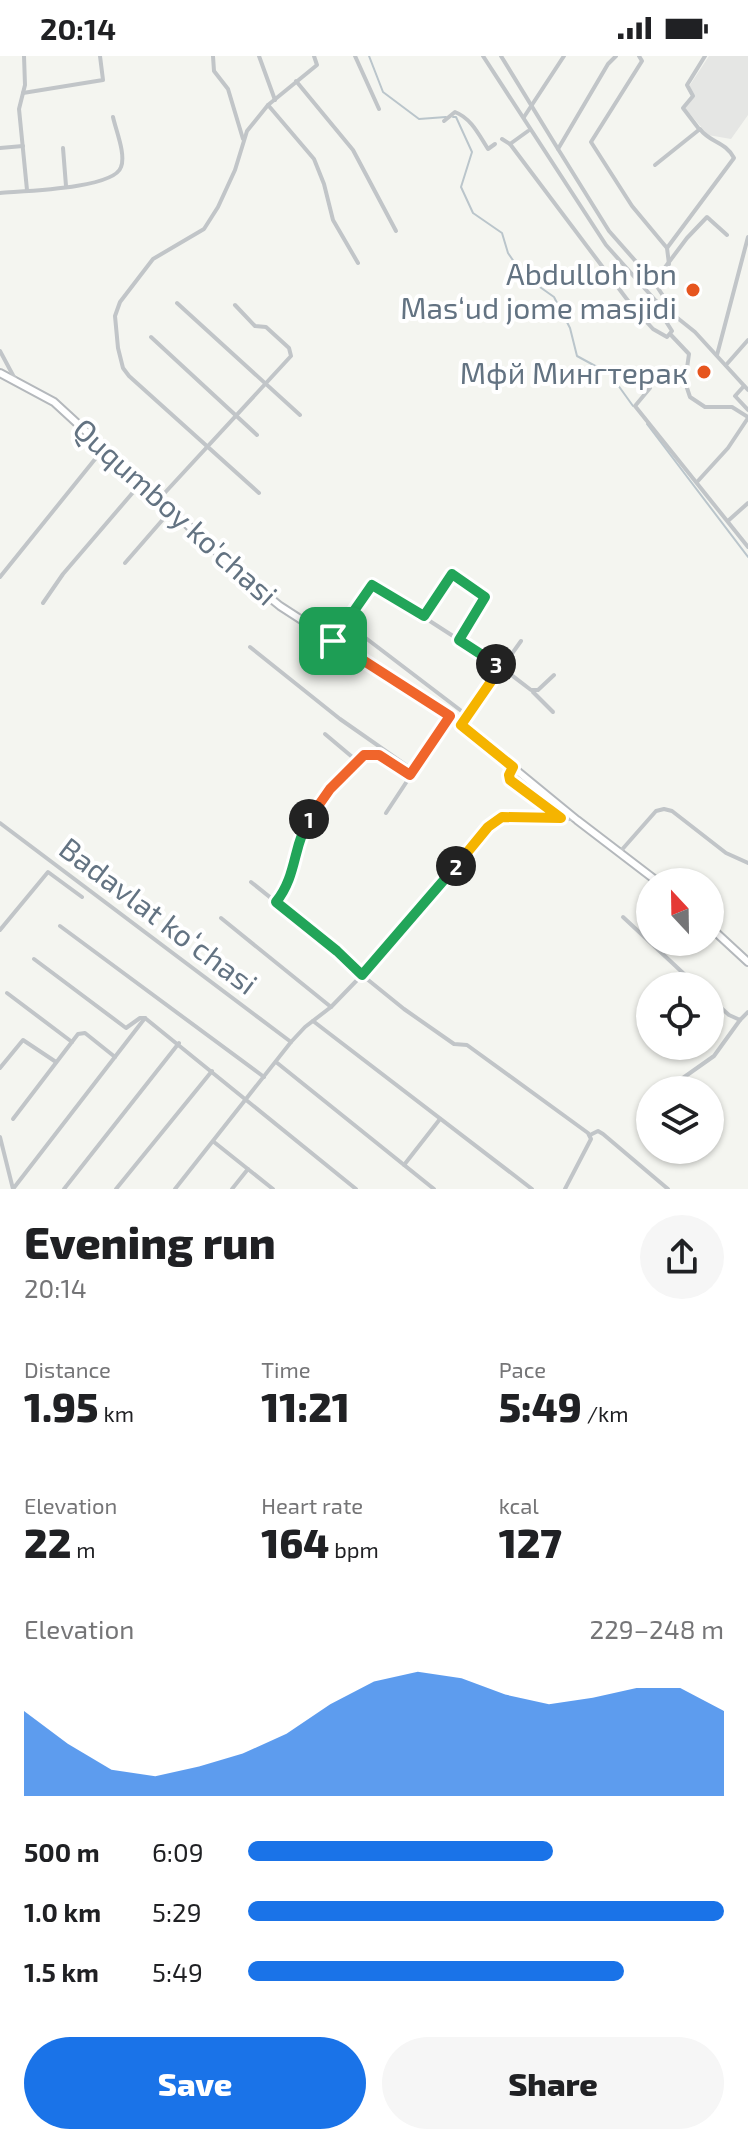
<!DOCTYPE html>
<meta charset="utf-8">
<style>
:root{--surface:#fff;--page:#f6f6f6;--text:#202124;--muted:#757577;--accent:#1a73e8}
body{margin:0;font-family:"Exo 2",sans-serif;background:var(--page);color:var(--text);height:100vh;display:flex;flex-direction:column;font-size:30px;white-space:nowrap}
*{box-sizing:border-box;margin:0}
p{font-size:26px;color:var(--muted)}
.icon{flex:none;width:44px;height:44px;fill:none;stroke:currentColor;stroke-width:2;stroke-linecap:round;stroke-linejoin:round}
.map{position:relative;height:1133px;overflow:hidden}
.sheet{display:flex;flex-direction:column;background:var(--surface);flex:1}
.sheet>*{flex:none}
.needle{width:52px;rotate:338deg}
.controls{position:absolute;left:636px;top:812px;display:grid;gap:16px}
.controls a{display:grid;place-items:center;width:88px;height:88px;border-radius:50%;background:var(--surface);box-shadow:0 2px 6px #0004;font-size:40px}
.pin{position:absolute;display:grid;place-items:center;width:68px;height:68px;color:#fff;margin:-34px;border-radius:16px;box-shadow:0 4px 12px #0006}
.km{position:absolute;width:40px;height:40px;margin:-20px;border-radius:50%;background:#222;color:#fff;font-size:22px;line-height:40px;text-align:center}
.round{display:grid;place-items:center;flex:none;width:84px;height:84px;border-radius:42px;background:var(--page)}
.headline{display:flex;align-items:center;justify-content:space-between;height:136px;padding:0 24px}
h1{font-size:44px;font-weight:800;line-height:60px}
.metrics{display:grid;grid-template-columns:repeat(3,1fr);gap:12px;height:136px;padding:8px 24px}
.metrics div{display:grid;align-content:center}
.metrics b{font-size:40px;font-weight:800}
.metrics small{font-size:22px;font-weight:400}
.metrics p{font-size:22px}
.chart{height:224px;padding:16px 24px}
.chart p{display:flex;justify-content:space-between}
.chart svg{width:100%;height:144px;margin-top:8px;fill:var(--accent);opacity:.7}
.cta{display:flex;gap:16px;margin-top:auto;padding:16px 24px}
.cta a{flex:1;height:92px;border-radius:48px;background:var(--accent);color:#fff;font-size:32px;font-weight:800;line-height:92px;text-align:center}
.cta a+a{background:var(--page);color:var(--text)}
ul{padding:0 24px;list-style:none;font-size:26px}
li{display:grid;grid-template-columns:128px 96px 1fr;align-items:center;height:60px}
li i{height:20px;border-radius:10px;background:var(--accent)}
.status{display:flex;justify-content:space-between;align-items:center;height:56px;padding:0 40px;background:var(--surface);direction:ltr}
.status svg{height:22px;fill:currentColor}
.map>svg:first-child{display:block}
.built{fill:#e5e6e4}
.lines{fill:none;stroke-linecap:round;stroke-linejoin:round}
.stream{stroke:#bac5cb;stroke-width:2}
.major-casing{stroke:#b4b8bc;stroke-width:10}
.minor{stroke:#c1c5c8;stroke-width:4}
.major{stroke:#fff;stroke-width:6}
.split-1-casing{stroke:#fff;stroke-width:16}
.split-2-casing{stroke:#fff;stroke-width:16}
.split-3-casing{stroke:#fff;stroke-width:16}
.split-4-casing{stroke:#fff;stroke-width:16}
.split-1{stroke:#f0652b;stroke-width:10}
.split-2{stroke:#22a559;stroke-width:10}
.split-3{stroke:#f5b400;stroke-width:10}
.split-4{stroke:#22a559;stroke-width:10}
.poi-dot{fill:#e6551e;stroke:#fff;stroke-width:3}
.labels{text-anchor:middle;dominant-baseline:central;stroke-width:8;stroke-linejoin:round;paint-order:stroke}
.poi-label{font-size:30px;fill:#637382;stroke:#fff;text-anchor:end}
.street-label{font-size:30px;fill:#637382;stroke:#fff}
</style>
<div class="status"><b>20:14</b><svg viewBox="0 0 49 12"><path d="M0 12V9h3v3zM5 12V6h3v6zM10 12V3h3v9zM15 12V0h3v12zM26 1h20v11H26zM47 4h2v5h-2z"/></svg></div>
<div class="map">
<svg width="748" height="1133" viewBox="0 0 748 1133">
<rect width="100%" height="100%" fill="#f4f5f0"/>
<polygon class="built" points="709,0 748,0 748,59 731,83 708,79 685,52 695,40 688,32"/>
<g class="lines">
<g class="stream">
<polyline points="369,0 383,36 419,63 446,61"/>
<polyline points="453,61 456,61 472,96 461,131 473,157 502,177 508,197 523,219 554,241 570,272 577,300 610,318 633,350"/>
<polyline points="647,368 748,501"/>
</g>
<g class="major-casing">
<g id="major">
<polyline points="0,317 54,346 242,519 280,550 450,660 577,764 658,826"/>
<polyline points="710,871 748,906"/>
</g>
</g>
<g class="minor">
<polyline points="24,0 25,29 19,53 27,134"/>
<polyline points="213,0 214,15 228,33 243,83"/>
<polyline points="259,0 275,44"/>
<polyline points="355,0 379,53"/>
<polyline points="483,0 606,189 655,244 695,276 748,334"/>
<polyline points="501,0 558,93"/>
<polyline points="616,0 608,8 558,93 609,175 654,226 675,258"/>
<polyline points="639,0 642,5 591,86 632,150 667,192 669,208"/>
<polyline points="296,25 353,94 396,175"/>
<polyline points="23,37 103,24 100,0"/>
<polyline points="268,49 314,103 324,128 333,164 358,207"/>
<polyline points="524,61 564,0"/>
<path d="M444,65L455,56C471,62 479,79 488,93L495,88"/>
<polyline points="699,73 683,52 693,40 687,29 705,0"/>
<polyline points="502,83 510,88 632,250 653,273 667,281 672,275 660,256 661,249"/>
<polyline points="510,88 528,75"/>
<polyline points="0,92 23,90"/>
<polyline points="63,92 66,130"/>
<path d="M655,109L700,73C710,87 725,85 734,102L667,192"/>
<path d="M0,137C22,135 114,133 121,111C126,98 116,75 113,61"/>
<polyline points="654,226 687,182 707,161 727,179"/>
<polyline points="177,247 300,359"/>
<polyline points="671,279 689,298 685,326 690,341 705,351 732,351 748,361"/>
<polyline points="151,281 257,379"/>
<polyline points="0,295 15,323"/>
<polyline points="717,299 748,181"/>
<polyline points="726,309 748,284"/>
<polyline points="744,330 735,340 748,354"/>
<polyline points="650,332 635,350 748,491"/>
<polyline points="697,426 728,392 748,362"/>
<polyline points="259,437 129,320 123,312 118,292 115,260 120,246 153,203 204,173 218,151 235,114 247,75 268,49 317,9 314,0"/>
<polyline points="160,442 291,300 289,292 266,271 255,270 235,249"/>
<polyline points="729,464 748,447"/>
<polyline points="125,507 172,453"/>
<polyline points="0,521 104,392"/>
<polyline points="43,547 63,518 141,427"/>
<polyline points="424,560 452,518 484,539 459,584"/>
<polyline points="346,567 468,660"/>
<polyline points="334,583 374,529 501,611 531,634 538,634 554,619"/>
<polyline points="250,591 340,663 413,714"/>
<polyline points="533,636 553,656"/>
<polyline points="461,669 521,585"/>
<polyline points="325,678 357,705"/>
<polyline points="513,711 509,719 510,724 560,762"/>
<polyline points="386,757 450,660"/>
<polyline points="0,767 291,986"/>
<polyline points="619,797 656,755 664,753 672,755 726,797 748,807"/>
<polyline points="251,826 337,895 362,919 404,953 454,988 467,989 588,1077 591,1083 565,1133"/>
<path d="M276,846C296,822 293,797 305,770C314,751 329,735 343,720C351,710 360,700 372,697L410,719"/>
<polyline points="623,861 697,930"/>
<polyline points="221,862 331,951"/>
<polyline points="60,870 264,1021"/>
<polyline points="0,874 48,816 82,841"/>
<polyline points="34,903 126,972 140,962 145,962"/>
<polyline points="7,937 72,986"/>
<polyline points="710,942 729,959 740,964 748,956"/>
<polyline points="145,962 356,1133"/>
<polyline points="313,965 532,1133"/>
<polyline points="276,1006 434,1133"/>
<polyline points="0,1012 23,984 56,1006"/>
<polyline points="682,1034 678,1026 680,1024 714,1000 740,964"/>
<polyline points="13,1063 78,978 85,977 115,1001"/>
<polyline points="590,1079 598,1075 603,1078 668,1133"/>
<polyline points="0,1081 13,1133"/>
<polyline points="214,1086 273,1133"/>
<polyline points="404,1109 440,1063"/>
<polyline points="13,1133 145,962"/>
<polyline points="64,1133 179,987"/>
<polyline points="116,1133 212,1015"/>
<path d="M175,1133L291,986L305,971L331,951L362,919L494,765C507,758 557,762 574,763"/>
<polyline points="232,1133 248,1113"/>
</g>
<use href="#major" class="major"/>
</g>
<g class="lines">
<g class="split-1-casing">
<polyline id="split-1" points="309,763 330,733 364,699 379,699 410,719 450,660 333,585"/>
</g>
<g class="split-2-casing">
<path id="split-2" d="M309,763C293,790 297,820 276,846L337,895L362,919L456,810"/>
</g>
<g class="split-3-casing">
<polyline id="split-3" points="456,810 488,771 502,761 561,762 510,724 509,719 513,711 461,669 501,611 496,608"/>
</g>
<g class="split-4-casing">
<polyline id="split-4" points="333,585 372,529 424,560 452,518 485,541 459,584 496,608"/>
</g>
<use href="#split-1" class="split-1"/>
<use href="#split-2" class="split-2"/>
<use href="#split-3" class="split-3"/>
<use href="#split-4" class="split-4"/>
</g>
<g class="poi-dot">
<circle cx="693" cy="234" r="8"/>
<circle cx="704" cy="316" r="8"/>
</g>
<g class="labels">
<g class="poi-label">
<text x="677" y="217">Abdulloh ibn<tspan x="677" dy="34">Mas‘ud jome masjidi</tspan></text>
<text x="688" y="316">Мфй Мингтерак</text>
</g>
<g class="street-label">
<text transform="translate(176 455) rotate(42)">Ququmboy ko'chasi</text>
<text transform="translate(159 859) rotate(37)">Badavlat koʻchasi</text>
</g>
</g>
</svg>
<div class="controls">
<a><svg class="needle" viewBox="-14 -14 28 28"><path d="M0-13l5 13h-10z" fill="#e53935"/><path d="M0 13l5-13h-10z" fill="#757577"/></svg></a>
<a><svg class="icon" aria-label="locate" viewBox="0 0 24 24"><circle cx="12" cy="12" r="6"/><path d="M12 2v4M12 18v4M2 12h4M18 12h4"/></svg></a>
<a><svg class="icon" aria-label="layers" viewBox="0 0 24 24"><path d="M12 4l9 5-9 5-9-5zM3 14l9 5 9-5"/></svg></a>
</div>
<div class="pin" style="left:333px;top:585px;background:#1e9e55"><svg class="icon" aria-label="arrive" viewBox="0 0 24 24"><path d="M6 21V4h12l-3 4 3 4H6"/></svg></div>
<b class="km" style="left:309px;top:763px">1</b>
<b class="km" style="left:456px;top:810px">2</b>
<b class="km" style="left:496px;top:608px">3</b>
</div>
<section class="sheet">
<div class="headline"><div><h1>Evening run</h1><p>20:14</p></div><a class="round"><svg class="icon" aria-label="share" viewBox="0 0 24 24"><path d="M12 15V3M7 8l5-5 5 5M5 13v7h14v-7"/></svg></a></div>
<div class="metrics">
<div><p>Distance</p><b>1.95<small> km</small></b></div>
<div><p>Time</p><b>11:21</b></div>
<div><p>Pace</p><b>5:49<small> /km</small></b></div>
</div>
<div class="metrics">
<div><p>Elevation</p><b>22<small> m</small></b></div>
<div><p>Heart rate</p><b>164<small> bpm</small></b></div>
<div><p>kcal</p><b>127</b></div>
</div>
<div class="chart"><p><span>Elevation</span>229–248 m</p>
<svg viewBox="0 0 160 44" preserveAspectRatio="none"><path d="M0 44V18L10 28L20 36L30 38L40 35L50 31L60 25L70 16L80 9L90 6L100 8L110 13L120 16L130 14L140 11L150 11L160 18V44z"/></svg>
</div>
<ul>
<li><b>500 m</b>6:09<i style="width:64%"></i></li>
<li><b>1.0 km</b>5:29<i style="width:100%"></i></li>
<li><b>1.5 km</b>5:49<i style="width:79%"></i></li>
</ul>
<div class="cta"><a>Save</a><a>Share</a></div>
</section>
